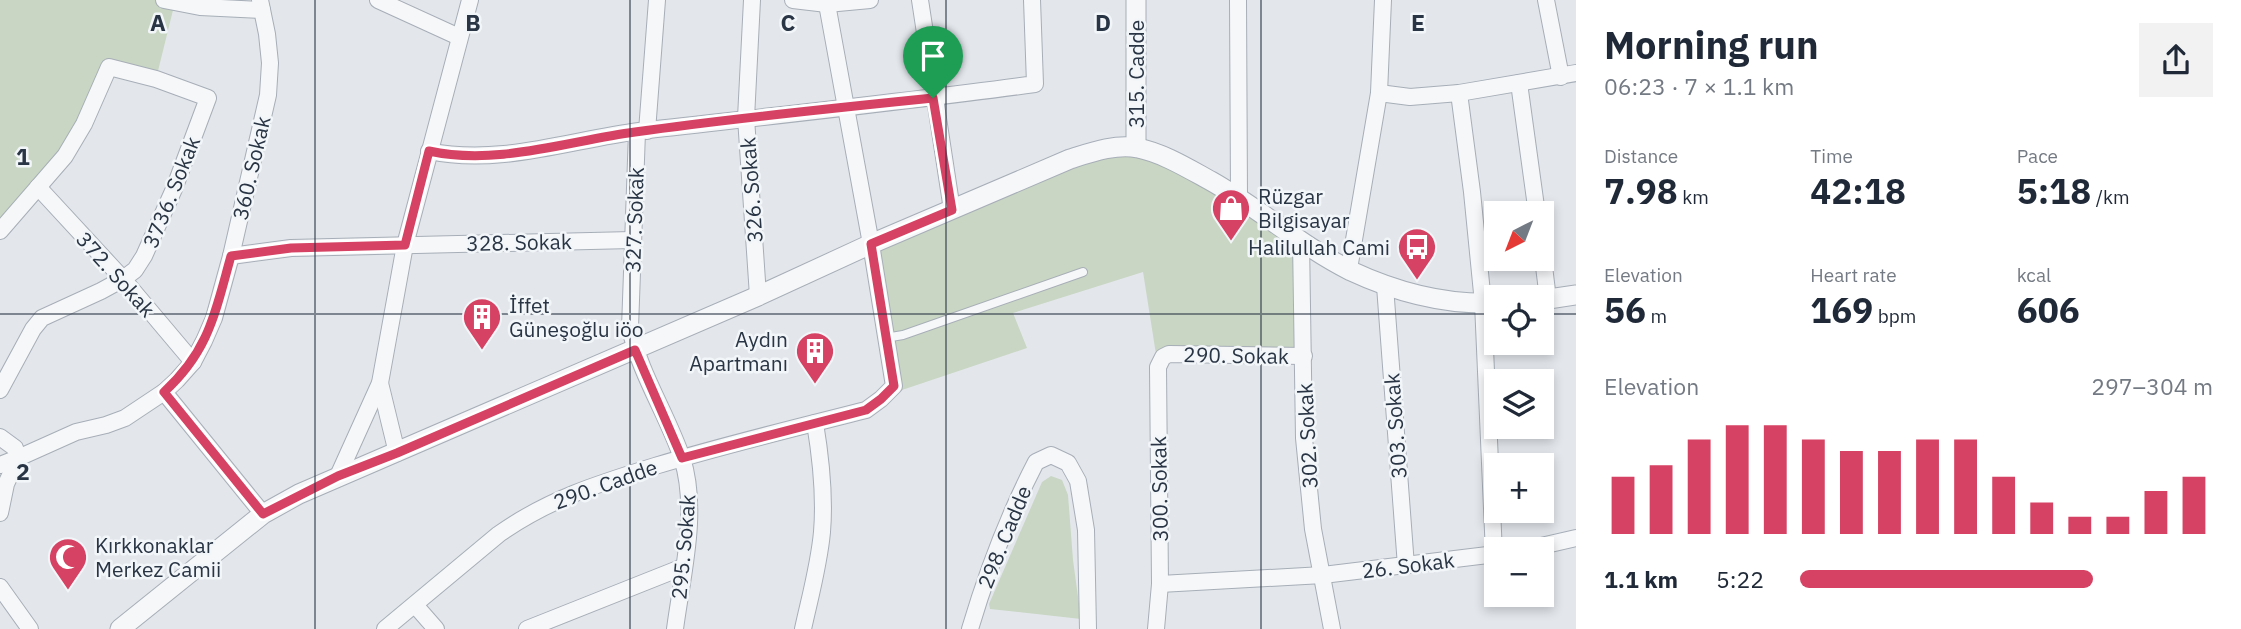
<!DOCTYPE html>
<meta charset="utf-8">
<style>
:root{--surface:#fff;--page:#f2f2f3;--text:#1f2937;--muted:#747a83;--accent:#d64263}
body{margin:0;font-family:"IBM Plex Sans",sans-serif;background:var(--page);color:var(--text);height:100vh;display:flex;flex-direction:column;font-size:26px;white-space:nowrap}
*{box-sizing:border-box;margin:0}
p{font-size:23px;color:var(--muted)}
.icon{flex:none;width:38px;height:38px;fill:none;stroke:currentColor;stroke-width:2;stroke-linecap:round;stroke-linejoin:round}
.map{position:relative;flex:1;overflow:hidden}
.side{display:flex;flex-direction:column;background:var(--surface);width:665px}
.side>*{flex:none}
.needle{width:46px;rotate:222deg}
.buttons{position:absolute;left:1484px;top:201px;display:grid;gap:14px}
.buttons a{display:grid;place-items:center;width:70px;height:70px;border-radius:0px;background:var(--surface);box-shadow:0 4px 10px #0003;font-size:35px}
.pin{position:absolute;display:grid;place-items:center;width:60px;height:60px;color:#fff;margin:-72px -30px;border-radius:50% 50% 50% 0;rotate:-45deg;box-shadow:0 0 7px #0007}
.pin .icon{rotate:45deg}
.round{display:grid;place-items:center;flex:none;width:74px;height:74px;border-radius:0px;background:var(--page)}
.headline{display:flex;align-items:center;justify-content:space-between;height:119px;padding:0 28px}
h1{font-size:38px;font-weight:700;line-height:52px}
.metrics{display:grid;grid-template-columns:repeat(3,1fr);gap:10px;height:119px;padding:7px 28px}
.metrics div{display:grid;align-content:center}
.metrics b{font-size:35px;font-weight:700}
.metrics small{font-size:19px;font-weight:400}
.metrics p{font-size:19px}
.chart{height:196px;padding:14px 28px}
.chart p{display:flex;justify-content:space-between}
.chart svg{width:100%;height:126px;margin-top:7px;stroke:var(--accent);stroke-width:6}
ul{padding:0 28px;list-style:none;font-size:23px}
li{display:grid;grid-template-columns:112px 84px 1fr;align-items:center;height:52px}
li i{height:18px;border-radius:9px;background:var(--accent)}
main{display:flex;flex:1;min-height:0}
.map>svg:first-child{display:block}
.green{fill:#c9d6c3}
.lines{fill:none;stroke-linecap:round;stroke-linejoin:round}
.service-casing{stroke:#a7aeb7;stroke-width:10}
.minor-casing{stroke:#a7aeb7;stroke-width:18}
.tertiary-casing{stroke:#a7aeb7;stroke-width:21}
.service{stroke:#f6f7f9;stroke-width:8}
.minor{stroke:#f6f7f9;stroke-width:16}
.tertiary{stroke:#f6f7f9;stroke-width:19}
.route-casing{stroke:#fff;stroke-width:14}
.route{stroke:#d64263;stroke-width:9}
.grid{fill:none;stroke:#293545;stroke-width:2;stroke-opacity:0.55}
.labels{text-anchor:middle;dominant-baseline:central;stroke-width:5;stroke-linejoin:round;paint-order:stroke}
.street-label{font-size:21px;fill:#293545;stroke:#f3f6f9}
.poi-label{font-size:21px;fill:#293545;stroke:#f3f6f9;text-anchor:start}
.grid-label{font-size:23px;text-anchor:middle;font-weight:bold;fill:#293545;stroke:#f3f6f9;stroke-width:5;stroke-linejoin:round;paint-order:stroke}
</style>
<main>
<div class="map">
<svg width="1576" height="629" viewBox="0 0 1576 629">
<rect width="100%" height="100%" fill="#e3e7ec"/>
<g class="green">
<polygon points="0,0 164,0 175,2 156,79 109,67 84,124 0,231"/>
<polygon points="1136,147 1301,240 1304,356 1169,354 1158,367 1143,272 1013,313 1027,348 899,391 871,244 1070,159"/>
<polygon points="1051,476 1062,480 1068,495 1073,560 1081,619 990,609 989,604 1042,482"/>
</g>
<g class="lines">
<g class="service-casing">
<polyline id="service" points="885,338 903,335 1083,272"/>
</g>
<g class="minor-casing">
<g id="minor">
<polyline points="164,0 200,7 262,10"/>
<polyline points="378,0 459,37"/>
<polyline points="752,0 746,118 758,296"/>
<polyline points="793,0 827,4 870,0"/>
<polyline points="920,0 952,210"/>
<polyline points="1238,0 1239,197"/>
<polyline points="1546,0 1561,77"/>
<polyline points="1519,83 1537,214"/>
<polyline points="1379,93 1410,97 1459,93 1576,73"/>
<polyline points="1459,93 1472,192 1483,303 1494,554"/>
<polyline points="647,131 657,0"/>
<path d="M637,132L630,328C640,374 667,414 682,458C699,511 682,575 675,629"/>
<path d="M429,151C499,166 570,140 639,131C771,116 904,102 1035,84L1032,0"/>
<polyline points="38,187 123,279 193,362"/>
<polyline points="0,231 65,156 84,124 109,67 156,79 208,98 174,189 144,256 135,270 123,279 101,291 42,318 33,329 0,390"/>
<polyline points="1301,240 1304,438 1313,529 1332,629"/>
<polyline points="1542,250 1548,299"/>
<polyline points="231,256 291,248 632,240"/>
<polyline points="1349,269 1379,93 1383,0"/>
<polyline points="1385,286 1406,566"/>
<polyline points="380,383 397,453"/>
<polyline points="164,392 263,514"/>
<polyline points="0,437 15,448 18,458 0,465"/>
<polyline points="338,476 380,383 405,245 470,0"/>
<polyline points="0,513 6,484 18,458 76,432 106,425 125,418 164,392 177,380 193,362 204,341 214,318 231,256 268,95 270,63 267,34 260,0"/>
<polyline points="1524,550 1576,538"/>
<polyline points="1160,584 1323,575 1496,554"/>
<polyline points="0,587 30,629"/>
<polyline points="415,605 436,629"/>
<path d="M385,629L499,534C549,499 597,484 655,466C724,445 795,428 866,410L881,399L894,386L871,244L827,4"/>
<polyline points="527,629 683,567"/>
<path d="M803,629C810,597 819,565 822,532C825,496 821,459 815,423"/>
<path d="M970,629C987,572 1009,514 1036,462L1051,455L1068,463L1078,481L1086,530L1088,629"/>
<polyline points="1156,629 1160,584 1158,367 1163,357 1169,354 1304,356"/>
</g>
</g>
<g class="tertiary-casing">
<g id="tertiary">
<polyline points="1136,0 1136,147"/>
<polyline points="1542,300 1576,295"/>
<path d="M120,629L263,514L299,494L758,296L871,244L1070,159C1089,153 1117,143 1138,148C1163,153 1189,169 1211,181C1259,208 1301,246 1351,271C1396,292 1446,305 1496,303"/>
</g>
</g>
<use href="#service" class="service"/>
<use href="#minor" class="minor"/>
<use href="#tertiary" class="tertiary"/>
</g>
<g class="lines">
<g class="route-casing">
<path id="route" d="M933,98L952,210L871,244L894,386L881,399L866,410L682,458L635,350L397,453L338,476L263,514L164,392C209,351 215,313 231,256L291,248L405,245L429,151C497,166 568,141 635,132C734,118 834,108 933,98Z"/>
</g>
<use href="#route" class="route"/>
</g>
<path class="grid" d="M315,0V629M630,0V629M946,0V629M1261,0V629M0,314H1496M1542,314H1576"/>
<defs>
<g id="shop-pin" transform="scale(2.0125)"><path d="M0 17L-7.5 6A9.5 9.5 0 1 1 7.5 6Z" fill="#d64263" stroke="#f3f6f9"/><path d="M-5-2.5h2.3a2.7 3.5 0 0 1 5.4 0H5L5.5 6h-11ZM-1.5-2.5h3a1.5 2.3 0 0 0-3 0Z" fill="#fff"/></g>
<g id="bus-pin" transform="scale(2.0125)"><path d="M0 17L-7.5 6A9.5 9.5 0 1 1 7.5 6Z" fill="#d64263" stroke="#f3f6f9"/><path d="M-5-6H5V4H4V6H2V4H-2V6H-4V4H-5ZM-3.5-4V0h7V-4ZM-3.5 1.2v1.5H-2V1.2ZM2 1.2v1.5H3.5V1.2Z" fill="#fff"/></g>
<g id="building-pin" transform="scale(2.0125)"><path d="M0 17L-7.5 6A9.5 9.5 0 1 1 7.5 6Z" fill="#d64263" stroke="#f3f6f9"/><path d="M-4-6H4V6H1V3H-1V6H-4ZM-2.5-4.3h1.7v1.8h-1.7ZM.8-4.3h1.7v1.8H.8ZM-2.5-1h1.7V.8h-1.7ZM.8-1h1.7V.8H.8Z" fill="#fff"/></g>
<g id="mosque-pin" transform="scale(2.0125)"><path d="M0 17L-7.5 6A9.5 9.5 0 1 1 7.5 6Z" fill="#d64263" stroke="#f3f6f9"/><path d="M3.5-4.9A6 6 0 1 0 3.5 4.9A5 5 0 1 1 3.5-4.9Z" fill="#fff"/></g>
</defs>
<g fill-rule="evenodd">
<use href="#shop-pin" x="1231" y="208"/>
<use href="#bus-pin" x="1417" y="247"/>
<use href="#building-pin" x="482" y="317"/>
<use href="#building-pin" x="815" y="351"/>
<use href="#mosque-pin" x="68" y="557"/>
</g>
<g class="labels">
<g class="street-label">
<text transform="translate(1136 74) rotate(-90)">315. Cadde</text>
<text transform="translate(251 168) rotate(-77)">360. Sokak</text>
<text transform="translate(751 190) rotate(-94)">326. Sokak</text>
<text transform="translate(171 192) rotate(-68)">3736. Sokak</text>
<text transform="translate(634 220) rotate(-88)">327. Sokak</text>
<text transform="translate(519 242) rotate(-1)">328. Sokak</text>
<text transform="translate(116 274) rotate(48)">372. Sokak</text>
<text transform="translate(1236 355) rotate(1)">290. Sokak</text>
<text transform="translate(1395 426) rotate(-94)">303. Sokak</text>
<text transform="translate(1307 436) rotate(-93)">302. Sokak</text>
<text transform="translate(605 484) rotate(-20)">290. Cadde</text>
<text transform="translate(1159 489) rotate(-91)">300. Sokak</text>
<text transform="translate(1004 537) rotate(-68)">298. Cadde</text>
<text transform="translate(683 547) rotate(-85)">295. Sokak</text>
<text transform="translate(1408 565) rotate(-7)">26. Sokak</text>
</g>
<g class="poi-label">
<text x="1258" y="196">Rüzgar<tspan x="1258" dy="24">Bilgisayar</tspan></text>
<text x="1390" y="247" text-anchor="end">Halilullah Cami</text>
<text x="509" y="305">İffet<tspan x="509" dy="24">Güneşoğlu iöo</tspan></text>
<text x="788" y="339" text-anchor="end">Aydın<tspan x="788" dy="24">Apartmanı</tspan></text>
<text x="95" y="545">Kırkkonaklar<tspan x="95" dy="24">Merkez Camii</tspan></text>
</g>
</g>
<g class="grid-label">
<text x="158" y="31">A</text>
<text x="473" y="31">B</text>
<text x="788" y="31">C</text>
<text x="1103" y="31">D</text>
<text x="1418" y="31">E</text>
<text x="23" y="165">1</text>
<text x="23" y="480">2</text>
</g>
</svg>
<div class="buttons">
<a><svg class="needle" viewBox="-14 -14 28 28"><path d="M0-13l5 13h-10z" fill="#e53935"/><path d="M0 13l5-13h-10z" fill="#747a83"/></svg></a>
<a><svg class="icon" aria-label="locate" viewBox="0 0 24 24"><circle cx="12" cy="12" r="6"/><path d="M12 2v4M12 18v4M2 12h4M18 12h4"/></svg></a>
<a><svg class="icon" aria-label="layers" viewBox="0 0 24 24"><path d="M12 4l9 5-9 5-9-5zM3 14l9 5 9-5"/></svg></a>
<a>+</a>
<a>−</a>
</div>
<div class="pin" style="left:933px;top:98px;background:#1e9e55"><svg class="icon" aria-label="arrive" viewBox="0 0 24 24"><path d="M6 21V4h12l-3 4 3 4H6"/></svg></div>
</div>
<section class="side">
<div class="headline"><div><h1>Morning run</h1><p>06:23 · 7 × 1.1 km</p></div><a class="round"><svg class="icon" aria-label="share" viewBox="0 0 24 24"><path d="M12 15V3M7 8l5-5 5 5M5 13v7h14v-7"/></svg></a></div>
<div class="metrics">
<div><p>Distance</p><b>7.98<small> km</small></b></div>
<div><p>Time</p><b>42:18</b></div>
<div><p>Pace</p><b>5:18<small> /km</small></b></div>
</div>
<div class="metrics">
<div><p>Elevation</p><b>56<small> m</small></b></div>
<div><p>Heart rate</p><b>169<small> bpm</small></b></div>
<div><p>kcal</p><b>606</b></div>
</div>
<div class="chart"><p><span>Elevation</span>297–304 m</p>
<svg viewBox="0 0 160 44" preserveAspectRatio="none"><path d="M5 44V24M15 44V20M25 44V11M35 44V6M45 44V6M55 44V11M65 44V15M75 44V15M85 44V11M95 44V11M105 44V24M115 44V33M125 44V38M135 44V38M145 44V29M155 44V24"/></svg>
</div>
<ul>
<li><b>1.1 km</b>5:22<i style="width:71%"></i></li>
</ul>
</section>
</main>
